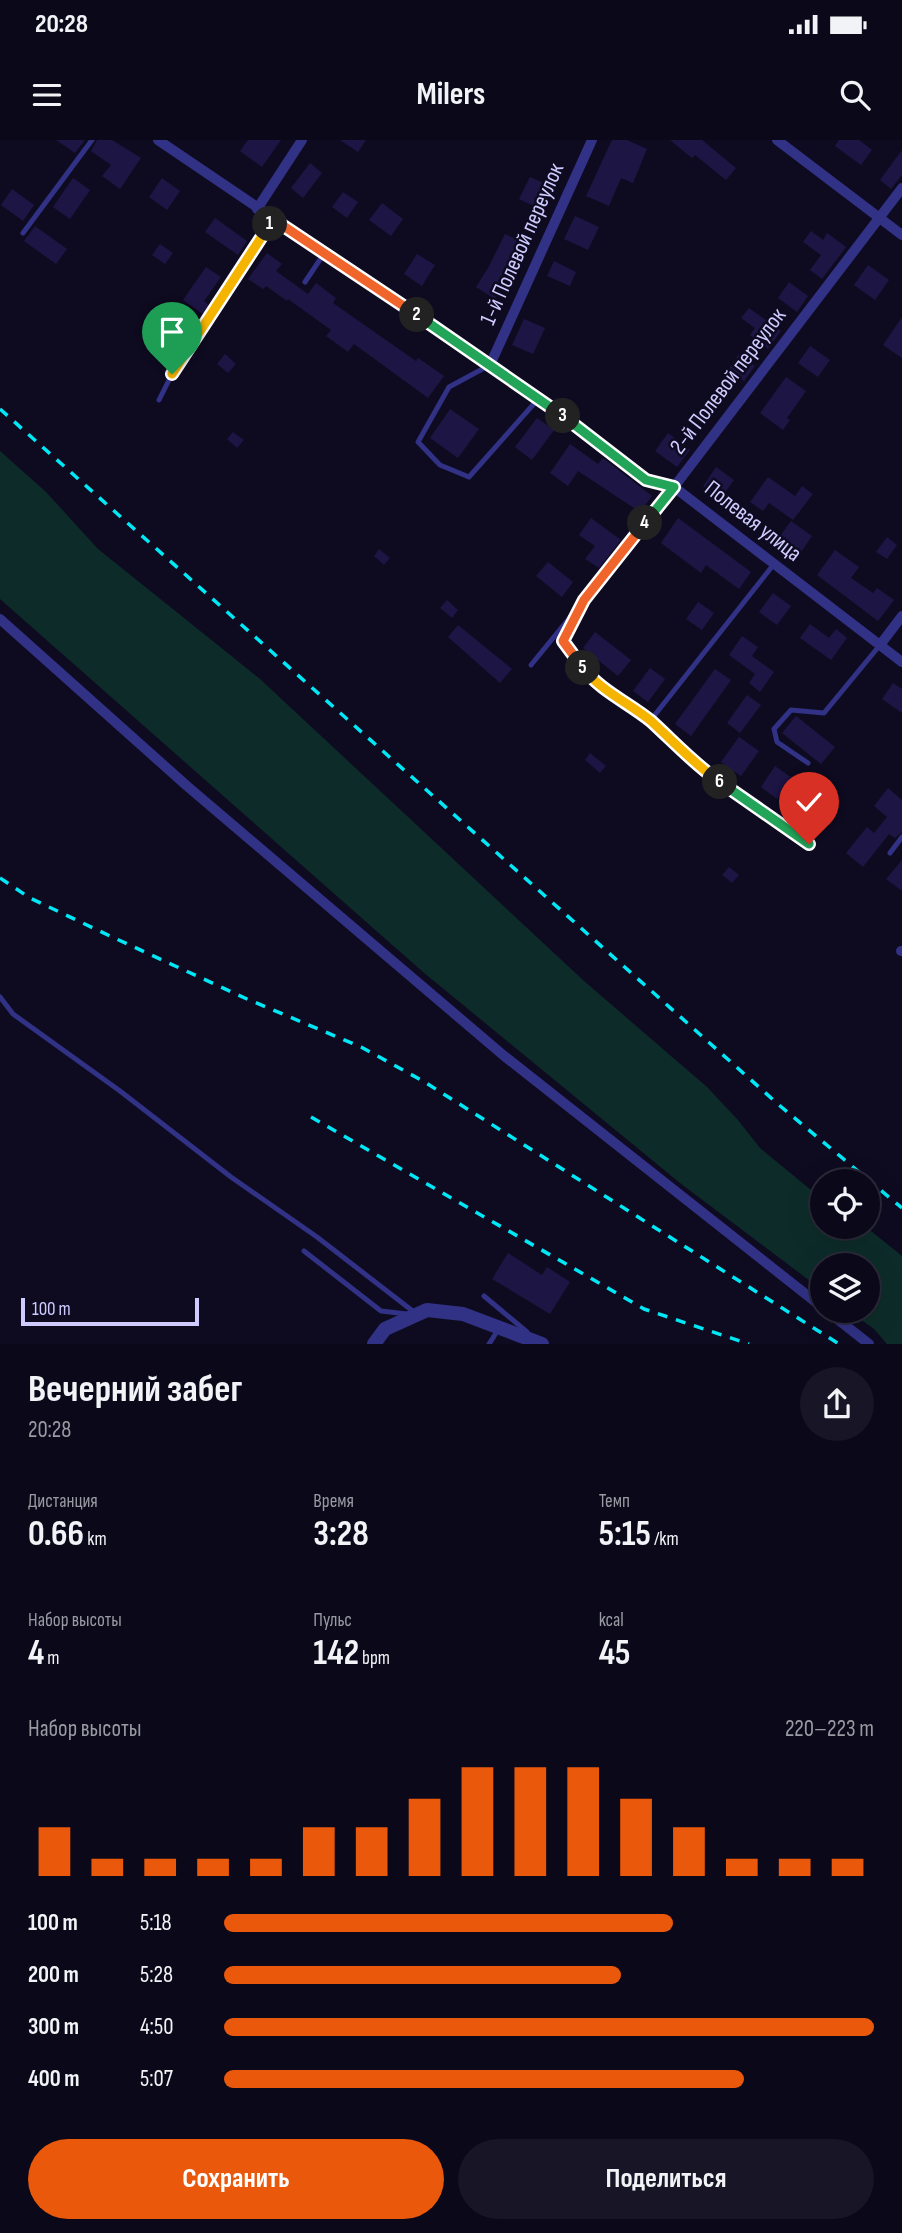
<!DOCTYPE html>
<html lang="ru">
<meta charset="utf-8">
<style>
:root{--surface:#0a0819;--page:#181626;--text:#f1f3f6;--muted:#999aa2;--line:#2a2938;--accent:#ea580c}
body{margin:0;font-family:"Sofia Sans Condensed",sans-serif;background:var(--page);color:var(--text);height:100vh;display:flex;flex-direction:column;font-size:26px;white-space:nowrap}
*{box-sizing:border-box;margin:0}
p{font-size:23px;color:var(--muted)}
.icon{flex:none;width:38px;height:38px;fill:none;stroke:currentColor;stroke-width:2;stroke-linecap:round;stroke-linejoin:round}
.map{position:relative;height:1204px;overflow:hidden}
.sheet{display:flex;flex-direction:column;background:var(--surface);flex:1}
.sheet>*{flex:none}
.buttons{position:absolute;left:810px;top:1029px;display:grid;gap:14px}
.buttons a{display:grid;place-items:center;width:70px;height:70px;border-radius:50%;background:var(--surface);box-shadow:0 7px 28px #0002,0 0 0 2px var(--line);font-size:35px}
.scale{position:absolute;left:21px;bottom:18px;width:178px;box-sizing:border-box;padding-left:7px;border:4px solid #cfcbff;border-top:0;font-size:19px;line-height:24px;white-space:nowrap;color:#cfcbff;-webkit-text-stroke:5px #0e0b21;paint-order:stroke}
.pin{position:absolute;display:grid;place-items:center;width:60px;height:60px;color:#fff;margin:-72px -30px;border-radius:50% 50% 50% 0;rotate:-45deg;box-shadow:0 0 7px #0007}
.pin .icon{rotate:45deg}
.km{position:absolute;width:35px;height:35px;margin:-18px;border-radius:50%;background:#222;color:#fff;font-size:19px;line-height:35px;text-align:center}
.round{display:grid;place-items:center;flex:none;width:74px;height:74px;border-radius:37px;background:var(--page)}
.overview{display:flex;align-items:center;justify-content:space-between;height:119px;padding:0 28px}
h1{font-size:38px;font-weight:700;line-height:52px}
.stats{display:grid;grid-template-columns:repeat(3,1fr);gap:10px;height:119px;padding:7px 28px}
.stats div{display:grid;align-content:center}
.stats b{font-size:35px;font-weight:700}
.stats small{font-size:19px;font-weight:400}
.stats p{font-size:19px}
.chart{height:196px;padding:14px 28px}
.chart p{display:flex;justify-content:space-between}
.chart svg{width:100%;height:126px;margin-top:7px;stroke:var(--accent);stroke-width:6}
.button{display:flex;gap:14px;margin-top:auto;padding:14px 28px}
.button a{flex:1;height:80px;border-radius:42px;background:var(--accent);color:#fff;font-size:28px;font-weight:700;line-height:80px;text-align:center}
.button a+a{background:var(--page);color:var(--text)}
ul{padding:0 28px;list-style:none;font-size:23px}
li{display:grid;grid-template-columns:112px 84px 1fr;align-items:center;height:52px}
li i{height:18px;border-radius:9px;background:var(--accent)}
.status{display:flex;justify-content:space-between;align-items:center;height:49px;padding:0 35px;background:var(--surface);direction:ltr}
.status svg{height:19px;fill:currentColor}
header{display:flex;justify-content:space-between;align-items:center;height:91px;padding:0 28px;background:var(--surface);font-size:32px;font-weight:700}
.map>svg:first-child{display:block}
.green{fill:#0d2c29}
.building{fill:#1d1544}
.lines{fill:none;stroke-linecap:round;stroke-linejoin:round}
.service{stroke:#313185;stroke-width:5}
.minor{stroke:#313185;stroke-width:10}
.tertiary{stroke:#313185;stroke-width:14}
.rail{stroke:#00e7f6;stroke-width:3.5;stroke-dasharray:10 9;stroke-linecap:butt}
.split-1-casing{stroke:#fff;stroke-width:14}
.split-2-casing{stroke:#fff;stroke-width:14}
.split-3-casing{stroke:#fff;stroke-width:14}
.split-4-casing{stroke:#fff;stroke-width:14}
.split-5-casing{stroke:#fff;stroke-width:14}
.split-6-casing{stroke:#fff;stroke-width:14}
.split-7-casing{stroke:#fff;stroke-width:14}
.split-1{stroke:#f5b400;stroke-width:9}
.split-2{stroke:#f0652b;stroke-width:9}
.split-3{stroke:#22a559;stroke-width:9}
.split-4{stroke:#22a559;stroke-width:9}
.split-5{stroke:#f0652b;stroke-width:9}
.split-6{stroke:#f5b400;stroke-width:9}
.split-7{stroke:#22a559;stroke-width:9}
.labels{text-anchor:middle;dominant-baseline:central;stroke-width:5;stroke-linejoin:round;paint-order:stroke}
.street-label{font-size:23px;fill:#cfcbff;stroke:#0e0b21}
</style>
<div class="status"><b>20:28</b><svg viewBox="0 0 49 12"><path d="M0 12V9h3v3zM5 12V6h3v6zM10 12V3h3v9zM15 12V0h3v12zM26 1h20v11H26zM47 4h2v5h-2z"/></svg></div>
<header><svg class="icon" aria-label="menu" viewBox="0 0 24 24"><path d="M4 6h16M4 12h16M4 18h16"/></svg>Milers<svg class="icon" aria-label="search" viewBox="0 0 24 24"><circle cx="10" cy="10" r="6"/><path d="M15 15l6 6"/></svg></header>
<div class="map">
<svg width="902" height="1204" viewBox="0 0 902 1204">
<rect width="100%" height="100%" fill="#0e0b21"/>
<polygon class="green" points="0,311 46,352 98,409 260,539 584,841 707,947 738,980 760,1008 822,1059 822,1087 866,1087 902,1116 902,1204 887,1204 874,1189 849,1171 868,1171 868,1125 822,1125 822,1150 680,1043 423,832 0,459"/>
<g class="building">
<polygon points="56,0 85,0 75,13"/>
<polygon points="97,0 112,0 141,18 120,49 102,36 111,25 91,11"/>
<polygon points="248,0 281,0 262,27 240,11"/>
<polygon points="340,0 366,0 358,12"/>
<polygon points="612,0 627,0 647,9 633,43 621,38 609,66 586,56"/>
<polygon points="670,0 702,0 736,28 726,40 695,15 692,18"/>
<polygon points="839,0 859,0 872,10 861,25 835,6"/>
<polygon points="902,10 902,35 891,49 880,40"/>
<polygon points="310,23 322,33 303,58 291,48"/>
<polygon points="530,37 551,46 540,69 519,59"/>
<polygon points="73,38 90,50 70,79 53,67"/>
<polygon points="162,38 180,51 167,70 149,57"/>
<polygon points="12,49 34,65 23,81 1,65"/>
<polygon points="343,52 358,62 347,78 332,67"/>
<polygon points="382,63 403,79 391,96 369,80"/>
<polygon points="575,76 599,87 588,110 564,99"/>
<polygon points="215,78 247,101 238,115 205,92"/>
<polygon points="35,86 67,109 56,124 24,101"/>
<polygon points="811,91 823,100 827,93 846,107 822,139 810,130 821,115 803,102"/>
<polygon points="505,94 520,101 504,137 507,139 495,159 476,147 488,128"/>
<polygon points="160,104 173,113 165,124 152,115"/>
<polygon points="267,113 282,124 276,131 308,154 316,143 336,158 333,163 416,221 418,218 444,236 428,258 354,204 348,212 326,196 331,190 288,159 287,161 266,146 263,149 248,139"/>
<polygon points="417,114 435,125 422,146 404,134"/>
<polygon points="554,121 576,132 570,146 547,136"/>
<polygon points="868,125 889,140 875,160 854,145"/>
<polygon points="206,127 221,137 204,161 210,166 204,175 183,160"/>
<polygon points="789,142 808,156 797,172 778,158"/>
<polygon points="749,168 781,191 768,209 750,195 755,188 741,178"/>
<polygon points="902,177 902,218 883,205"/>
<polygon points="167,179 185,192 176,205 158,193"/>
<polygon points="524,179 545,188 533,214 512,205"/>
<polygon points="810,206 830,220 818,237 798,223"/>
<polygon points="225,214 236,224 228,233 217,224"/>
<polygon points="739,214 755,226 744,241 728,230"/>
<polygon points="786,237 806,251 787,278 790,280 783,290 760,273"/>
<polygon points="450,269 479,289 458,318 430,298"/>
<polygon points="537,278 554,290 532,320 515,307"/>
<polygon points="233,292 244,300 237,308 227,299"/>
<polygon points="668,293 690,310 677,327 655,311"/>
<polygon points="570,304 598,324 603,318 652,356 640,372 578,331 568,346 550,333"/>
<polygon points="716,327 734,340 720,359 703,346"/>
<polygon points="768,337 795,356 802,346 813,354 793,380 769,363 763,371 750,362"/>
<polygon points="591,378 621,400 599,428 585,419 595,406 579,395"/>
<polygon points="678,378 751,432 739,449 706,425 701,433 661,403"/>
<polygon points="791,381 812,396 797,418 775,403"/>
<polygon points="887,397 897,405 887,419 876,412"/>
<polygon points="379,409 390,418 384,425 374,416"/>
<polygon points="835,410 859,427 851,438 873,453 877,448 894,460 878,481 817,435"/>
<polygon points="548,422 573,442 562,457 536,436"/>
<polygon points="773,453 791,466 777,485 759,472"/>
<polygon points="447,460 458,470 452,478 440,468"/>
<polygon points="698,462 714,473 702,490 686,479"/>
<polygon points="810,484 829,498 836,489 847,498 831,520 800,498"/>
<polygon points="458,485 512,529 500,543 448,497"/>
<polygon points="595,492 631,520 618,536 583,508"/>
<polygon points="742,496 758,507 752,516 774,532 760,552 749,543 755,534 729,515"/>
<polygon points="650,528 665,539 648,562 633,551"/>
<polygon points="715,529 731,540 691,596 675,584"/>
<polygon points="893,543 902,549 902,573 882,559"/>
<polygon points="747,555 761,565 740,593 727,583"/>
<polygon points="796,576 835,607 821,624 782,593"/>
<polygon points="739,597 759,611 741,636 721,622"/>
<polygon points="590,613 606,626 600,633 585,620"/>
<polygon points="775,626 792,638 777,659 761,647"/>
<polygon points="888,648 902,660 902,692 895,698 889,694 863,727 846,713 867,687 874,693 887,677 874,666"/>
<polygon points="902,720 902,751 886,739"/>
<polygon points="729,727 739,735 732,743 722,735"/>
<polygon points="508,1113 542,1135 547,1127 570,1142 550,1174 492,1139"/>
</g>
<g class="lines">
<g class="service">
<polyline points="23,93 92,0"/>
<polyline points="305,142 325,112"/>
<polyline points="488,226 449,247 418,302 440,325 469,337 539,258"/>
<polyline points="159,260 172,234 273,79"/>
<polyline points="531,525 571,476"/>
<polyline points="650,581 774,424"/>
<polyline points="808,623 777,602 774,589 791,570 824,573 880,505"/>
<polyline points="890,713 902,697"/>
<polyline points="0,857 13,874 120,951 231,1037 317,1097 414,1172"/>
<polyline points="304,1111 381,1171 407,1174"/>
<polyline points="484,1156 527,1192"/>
<polyline points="489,1204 498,1190"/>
</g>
<g class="minor">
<polyline points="158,0 539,258 646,340 674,347 902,522"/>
<polyline points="777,0 902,95"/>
<polyline points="257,69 302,0"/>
<polyline points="490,225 592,0"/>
<polyline points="0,479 187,646 503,915 822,1167"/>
<polyline points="880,505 902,476"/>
<polyline points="809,704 697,626 650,581 591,539 563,501 584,460 674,347 902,48"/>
<polyline points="901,811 902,811"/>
<polyline points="827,1171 869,1204"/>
</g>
<polyline class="tertiary" points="374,1204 385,1189 427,1170 463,1174 542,1204"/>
<g class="rail">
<polyline points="0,269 779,965 902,1068"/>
<polyline points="0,738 30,758 110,796 247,859 361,907 423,941 839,1204"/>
<polyline points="311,977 644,1169 749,1204"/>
</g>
</g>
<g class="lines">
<g class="split-1-casing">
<polyline id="split-1" points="172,234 270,84"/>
</g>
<g class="split-2-casing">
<polyline id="split-2" points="270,84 273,79 417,175"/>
</g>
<g class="split-3-casing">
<polyline id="split-3" points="417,175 563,276"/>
</g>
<g class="split-4-casing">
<polyline id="split-4" points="563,276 646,340 674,347 645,383"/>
</g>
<g class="split-5-casing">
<polyline id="split-5" points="583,528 563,501 584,460 645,383"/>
</g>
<g class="split-6-casing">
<path id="split-6" d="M583,528C601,551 629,563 651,581C674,602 694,624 720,642"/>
</g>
<g class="split-7-casing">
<polyline id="split-7" points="720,642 809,704"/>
</g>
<use href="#split-1" class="split-1"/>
<use href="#split-2" class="split-2"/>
<use href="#split-3" class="split-3"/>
<use href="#split-4" class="split-4"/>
<use href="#split-5" class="split-5"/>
<use href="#split-6" class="split-6"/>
<use href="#split-7" class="split-7"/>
</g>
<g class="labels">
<g class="street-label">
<text transform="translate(522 104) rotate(-66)">1-й Полевой переулок</text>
<text transform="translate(728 241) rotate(-53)">2-й Полевой переулок</text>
<text transform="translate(753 381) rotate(38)">Полевая улица</text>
</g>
</g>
</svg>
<div class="buttons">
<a><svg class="icon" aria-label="locate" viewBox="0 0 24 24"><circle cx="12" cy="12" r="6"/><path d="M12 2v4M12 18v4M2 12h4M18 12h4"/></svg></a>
<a><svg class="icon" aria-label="layers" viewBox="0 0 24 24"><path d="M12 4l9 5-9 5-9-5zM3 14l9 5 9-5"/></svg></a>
</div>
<div class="scale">100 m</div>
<div class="pin" style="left:172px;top:234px;background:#1e9e55"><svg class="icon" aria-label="arrive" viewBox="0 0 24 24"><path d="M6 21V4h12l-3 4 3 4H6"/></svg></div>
<div class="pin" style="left:809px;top:704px;background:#d93025"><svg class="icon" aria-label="check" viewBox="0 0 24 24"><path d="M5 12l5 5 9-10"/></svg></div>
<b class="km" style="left:270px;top:84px">1</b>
<b class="km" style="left:417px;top:175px">2</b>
<b class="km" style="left:563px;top:276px">3</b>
<b class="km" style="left:645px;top:383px">4</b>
<b class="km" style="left:583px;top:528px">5</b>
<b class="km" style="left:720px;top:642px">6</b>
</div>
<section class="sheet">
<div class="overview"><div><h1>Вечерний забег</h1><p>20:28</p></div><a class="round"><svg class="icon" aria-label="share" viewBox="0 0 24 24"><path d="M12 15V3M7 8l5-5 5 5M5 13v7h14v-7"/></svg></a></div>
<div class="stats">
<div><p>Дистанция</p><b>0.66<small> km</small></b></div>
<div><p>Время</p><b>3:28</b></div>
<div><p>Темп</p><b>5:15<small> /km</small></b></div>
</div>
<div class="stats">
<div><p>Набор высоты</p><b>4<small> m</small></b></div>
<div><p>Пульс</p><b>142<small> bpm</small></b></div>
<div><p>kcal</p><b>45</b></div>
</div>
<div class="chart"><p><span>Набор высоты</span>220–223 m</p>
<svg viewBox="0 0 160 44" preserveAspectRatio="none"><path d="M5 44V27M15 44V38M25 44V38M35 44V38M45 44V38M55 44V27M65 44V27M75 44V17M85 44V6M95 44V6M105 44V6M115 44V17M125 44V27M135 44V38M145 44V38M155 44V38"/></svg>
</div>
<ul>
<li><b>100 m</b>5:18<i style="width:69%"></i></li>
<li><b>200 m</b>5:28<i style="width:61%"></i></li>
<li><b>300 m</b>4:50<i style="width:100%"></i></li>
<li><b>400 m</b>5:07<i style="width:80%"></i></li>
</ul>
<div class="button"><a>Сохранить</a><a>Поделиться</a></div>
</section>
